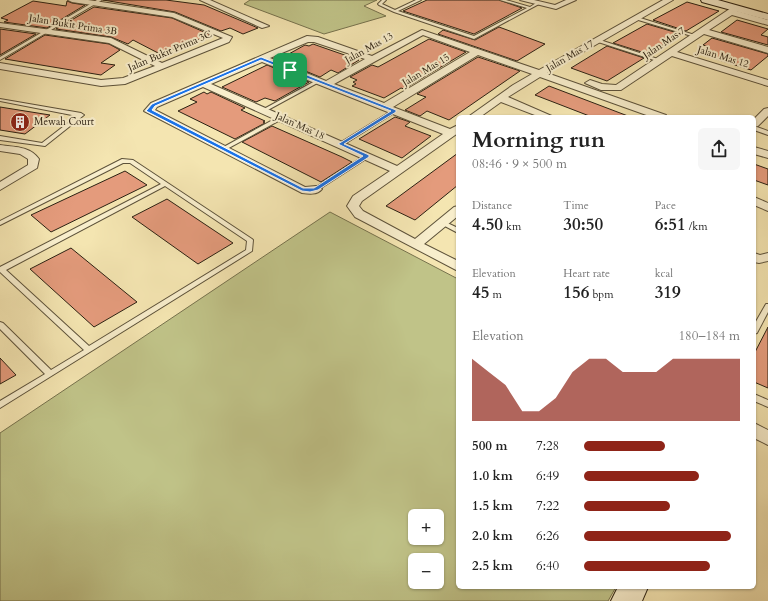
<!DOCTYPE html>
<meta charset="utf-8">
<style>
:root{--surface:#fff;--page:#f6f6f6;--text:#222;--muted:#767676;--accent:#8f2418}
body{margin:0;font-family:Cardo,serif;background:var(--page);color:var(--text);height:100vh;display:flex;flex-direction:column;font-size:15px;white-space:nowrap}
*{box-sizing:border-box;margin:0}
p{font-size:13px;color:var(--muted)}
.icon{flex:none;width:22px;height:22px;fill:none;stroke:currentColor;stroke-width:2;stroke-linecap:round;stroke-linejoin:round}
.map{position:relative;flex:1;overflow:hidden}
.drawer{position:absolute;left:456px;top:115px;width:300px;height:474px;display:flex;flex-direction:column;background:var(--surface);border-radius:6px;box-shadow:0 1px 3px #0004}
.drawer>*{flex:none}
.fabs{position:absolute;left:408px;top:509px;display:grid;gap:8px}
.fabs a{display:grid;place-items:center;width:36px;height:36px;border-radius:6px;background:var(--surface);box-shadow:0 1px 3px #0004;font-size:20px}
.pin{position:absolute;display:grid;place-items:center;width:34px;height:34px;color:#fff;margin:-17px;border-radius:8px;box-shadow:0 2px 6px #0006}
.round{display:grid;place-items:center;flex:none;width:42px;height:42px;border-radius:6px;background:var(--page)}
.summary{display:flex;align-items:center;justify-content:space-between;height:68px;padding:0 16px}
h1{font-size:22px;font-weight:700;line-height:30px}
.stats{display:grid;grid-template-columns:repeat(3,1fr);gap:6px;height:68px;padding:4px 16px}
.stats div{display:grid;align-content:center}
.stats b{font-size:17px;font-weight:700}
.stats small{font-size:11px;font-weight:400}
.stats p{font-size:11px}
.chart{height:112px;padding:8px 16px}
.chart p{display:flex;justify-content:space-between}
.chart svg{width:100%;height:72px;margin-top:4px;fill:var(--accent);opacity:.7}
ul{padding:0 16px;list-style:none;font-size:13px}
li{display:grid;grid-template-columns:64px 48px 1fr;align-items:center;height:30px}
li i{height:10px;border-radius:5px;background:var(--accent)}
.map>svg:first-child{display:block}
.green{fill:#c0c388;stroke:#76724d;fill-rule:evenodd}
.building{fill:#e49b7c;stroke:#2b2112}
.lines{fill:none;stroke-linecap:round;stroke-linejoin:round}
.lane-casing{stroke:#5d523a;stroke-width:2}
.street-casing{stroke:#5d523a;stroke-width:2}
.secondary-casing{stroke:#2b2112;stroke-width:2}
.lane{fill:#f8eecc;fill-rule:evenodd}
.street{fill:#f8eecc;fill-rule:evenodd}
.secondary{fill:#f8eecc;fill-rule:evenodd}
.route{fill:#1a73e8;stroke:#fff;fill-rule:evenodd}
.labels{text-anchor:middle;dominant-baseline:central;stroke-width:4;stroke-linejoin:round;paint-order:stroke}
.far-street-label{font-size:10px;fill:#2b2112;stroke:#f8eecc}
.far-poi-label{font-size:10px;fill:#2b2112;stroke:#f8eecc;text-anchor:start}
</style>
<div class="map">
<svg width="768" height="601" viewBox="0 0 768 601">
<rect width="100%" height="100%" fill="#f4e5b1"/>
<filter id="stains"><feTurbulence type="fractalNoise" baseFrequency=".005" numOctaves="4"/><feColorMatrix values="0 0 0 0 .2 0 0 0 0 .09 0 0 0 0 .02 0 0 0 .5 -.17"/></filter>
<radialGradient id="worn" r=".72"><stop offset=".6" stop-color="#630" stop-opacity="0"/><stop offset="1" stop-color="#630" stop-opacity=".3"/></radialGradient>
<g class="green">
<polygon points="250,0 377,0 364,6 386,16 324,34 244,4"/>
<path d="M330,212L458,279V587H616L608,601H0V433ZM415,516H437V538H415ZM415,560H437V582H415Z"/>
</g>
<g class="building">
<polygon points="103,0 166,0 204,5 258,28 243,34 230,28 221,31 175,12"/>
<polygon points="427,0 499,0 522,8 474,34 403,11"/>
<polygon points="33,1 66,6 67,1 72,3 85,5 47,28 4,22 8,20 1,18"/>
<polygon points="687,2 719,11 686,31 653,20"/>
<polygon points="94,7 172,18 211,35 160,54 133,40 128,44 111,37 56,29"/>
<polygon points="737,20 768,29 761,35 768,37 768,45 721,32"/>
<polygon points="647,24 681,34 648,54 613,43"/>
<polygon points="499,27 545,44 517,61 438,34 443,30 475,40"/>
<polygon points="0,29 36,34 0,55"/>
<polygon points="45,35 109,44 120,50 101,63 115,65 101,75 5,59"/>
<polygon points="712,38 768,54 768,56 751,70 700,54 709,47 703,45"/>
<polygon points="429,39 466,52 404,89 401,88 384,98 352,86 356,84 353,82 357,80 350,77 372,65 378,67"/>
<polygon points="313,44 333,51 359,60 338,73 331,70 320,77 278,60 305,45 309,46"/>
<polygon points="607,46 644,58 607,81 571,68"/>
<polygon points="478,57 520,71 449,120 427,111 420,116 405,110 426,97 417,94"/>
<polygon points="267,65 309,82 275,101 265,98 256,102 222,87"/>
<polygon points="549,86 628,116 627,117 592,117 535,95"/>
<polygon points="204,92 207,94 211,92 245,108 241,110 265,121 263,122 265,123 235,139 178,111 197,102 190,99"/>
<polygon points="0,107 50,115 25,134 0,130"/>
<polygon points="395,117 410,122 405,126 431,136 402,158 359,139"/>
<polygon points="272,126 342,157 352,162 321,182 242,142"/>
<polygon points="458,153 458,185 415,220 386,206"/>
<polygon points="754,164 768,169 768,185 754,180"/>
<polygon points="125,171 147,185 51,232 31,215"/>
<polygon points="167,199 233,243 198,264 132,217"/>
<polygon points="71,248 137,302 94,327 30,269"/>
<polygon points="768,327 768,388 754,382 754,354"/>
<polygon points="0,358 16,375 0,384"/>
</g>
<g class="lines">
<g class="lane-casing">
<g id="lane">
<polygon points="97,0 102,0 0,60 0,57"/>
<polygon points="382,0 386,0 382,4 395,10 416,0 421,0 398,11 474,36 527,8 500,0 506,0 530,7 536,3 539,4 474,39 394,12 379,5 378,4"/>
<polygon points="635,17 637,17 698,36 695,37 635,19"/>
<polygon points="595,39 597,39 661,60 657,61 595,41"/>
<polygon points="317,80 321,81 266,111 262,110"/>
<polygon points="0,99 81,113 84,115 45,146 0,140 0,136 42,143 77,116 0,101"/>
<polygon points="393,110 397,111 343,145 339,145 338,144"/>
<polygon points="280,116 282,117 282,119 225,150 223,151 220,149"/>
<polygon points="754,126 768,131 768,135 754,130"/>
<polygon points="367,154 369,155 369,157 318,190 316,191 313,189"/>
<path d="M122,159L133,160L252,239L253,240L252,251L0,408V401L45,374L0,329V322L3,323L51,370L84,350L0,272V267L161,184L130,163H123L2,224L0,225V221ZM165,186L247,241L246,250L89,346L6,270Z"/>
<polygon points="443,221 458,228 458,233 441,224 440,223 441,222"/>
<polygon points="766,304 768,304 768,312 757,333 754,334 754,325"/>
<polygon points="754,394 768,400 768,407 754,401"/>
</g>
</g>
<g class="street-casing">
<g id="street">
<polygon points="68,0 88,0 174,13 232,37 229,42 125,84 101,86 0,69 0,63 101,80 123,78 155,66 109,43 0,27 0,23 111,38 162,63 223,38 172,17 72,2"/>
<polygon points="200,0 210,0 269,26 262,28"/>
<polygon points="520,0 534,0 555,5 566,0 576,0 556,9"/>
<path d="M663,0H673L547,73L666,115L667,117H652L540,77L508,97L554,117H540L501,102L480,117H468L513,85L532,74L478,55L393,107L450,129L458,125V133L362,201L359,206L363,211L415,239L454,207L458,206V216L424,244L458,261V271L355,217L347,206L353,196L390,171L203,87L157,107L155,110L305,187L316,186L322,189C317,195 309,194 302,193L144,111L151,103L307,36L318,37L372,56L422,30L539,70ZM423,35L470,52L384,103L334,84ZM308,42H314L365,59L326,81L270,58ZM262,62L443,134L397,166L211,84Z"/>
<polygon points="734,6 741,8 737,11 768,20 768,25 732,15 709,30 768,47 768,53 704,34 677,52 768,80 768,86 672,56 621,90 601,90 585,83 590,80 602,84 616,85"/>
<polygon points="768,108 768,116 758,126 754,127 754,119 764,109"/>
<path d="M0,145C14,147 30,146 39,159L37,168L0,190V182L28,165V159L20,154L0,151Z"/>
<polygon points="754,147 768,151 768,158 754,154"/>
<polygon points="754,197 768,203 768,211 754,205"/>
<polygon points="754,253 760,255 768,253 768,261 759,263 754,262"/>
<polygon points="754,423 768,430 768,445 754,438"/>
</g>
</g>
<g class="secondary-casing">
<g id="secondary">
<polygon points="701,0 718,0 768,14 768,20 702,2"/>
<polygon points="618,587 648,587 642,601 611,601"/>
</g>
</g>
<use href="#lane" class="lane"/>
<use href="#street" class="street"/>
<use href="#secondary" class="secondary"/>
</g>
<path class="route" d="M261,57L396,110V112L344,144L369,155V157L318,190L310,192L302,191L146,111L152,104ZM261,60L391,111L338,144L363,156L314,188H303L152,110L155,106Z"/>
<defs>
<g id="building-disc" transform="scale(1)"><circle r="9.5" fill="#8f2418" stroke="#f8eecc"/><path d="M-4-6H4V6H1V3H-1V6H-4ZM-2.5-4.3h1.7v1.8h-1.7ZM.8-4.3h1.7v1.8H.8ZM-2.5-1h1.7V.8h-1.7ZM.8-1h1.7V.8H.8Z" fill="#fff"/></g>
</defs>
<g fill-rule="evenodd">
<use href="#building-disc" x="20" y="122"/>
</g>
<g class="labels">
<g class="far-street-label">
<text transform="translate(73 25) rotate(9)">Jalan Bukit Prima 3B</text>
<text transform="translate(664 43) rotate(-34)">Jalan Mas 7</text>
<text transform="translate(369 48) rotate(-29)">Jalan Mas 13</text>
<text transform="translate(170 51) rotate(-23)">Jalan Bukit Prima 3C</text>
<text transform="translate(570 56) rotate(-30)">Jalan Mas 17</text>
<text transform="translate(723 57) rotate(17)">Jalan Mas 12</text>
<text transform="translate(426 70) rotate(-31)">Jalan Mas 15</text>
<text transform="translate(300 126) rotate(24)">Jalan Mas 18</text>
</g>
<g class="far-poi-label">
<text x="34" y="122">Mewah Court</text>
</g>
</g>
<rect width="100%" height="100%" filter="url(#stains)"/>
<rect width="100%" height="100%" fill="url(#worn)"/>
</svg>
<div class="fabs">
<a>+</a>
<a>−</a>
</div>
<div class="pin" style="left:290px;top:70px;background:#1e9e55"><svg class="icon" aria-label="arrive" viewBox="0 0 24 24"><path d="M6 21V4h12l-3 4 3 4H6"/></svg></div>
<section class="drawer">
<div class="summary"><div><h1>Morning run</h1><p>08:46 · 9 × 500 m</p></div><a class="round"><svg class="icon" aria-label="share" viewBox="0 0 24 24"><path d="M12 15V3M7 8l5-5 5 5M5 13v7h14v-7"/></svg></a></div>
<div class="stats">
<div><p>Distance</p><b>4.50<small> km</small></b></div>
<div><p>Time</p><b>30:50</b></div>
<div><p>Pace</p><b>6:51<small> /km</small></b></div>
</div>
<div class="stats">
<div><p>Elevation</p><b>45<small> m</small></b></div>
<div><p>Heart rate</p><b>156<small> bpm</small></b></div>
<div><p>kcal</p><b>319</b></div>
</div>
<div class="chart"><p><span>Elevation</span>180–184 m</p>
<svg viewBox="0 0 160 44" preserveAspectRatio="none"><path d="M0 44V6L10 14L20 22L30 38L40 38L50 30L60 14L70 6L80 6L90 14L100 14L110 14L120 6L130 6L140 6L150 6L160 6V44z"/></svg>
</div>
<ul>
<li><b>500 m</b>7:28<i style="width:52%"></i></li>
<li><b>1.0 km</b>6:49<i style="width:74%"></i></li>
<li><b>1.5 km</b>7:22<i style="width:55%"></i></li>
<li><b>2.0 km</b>6:26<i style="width:94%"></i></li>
<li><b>2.5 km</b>6:40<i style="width:81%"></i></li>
</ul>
</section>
</div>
